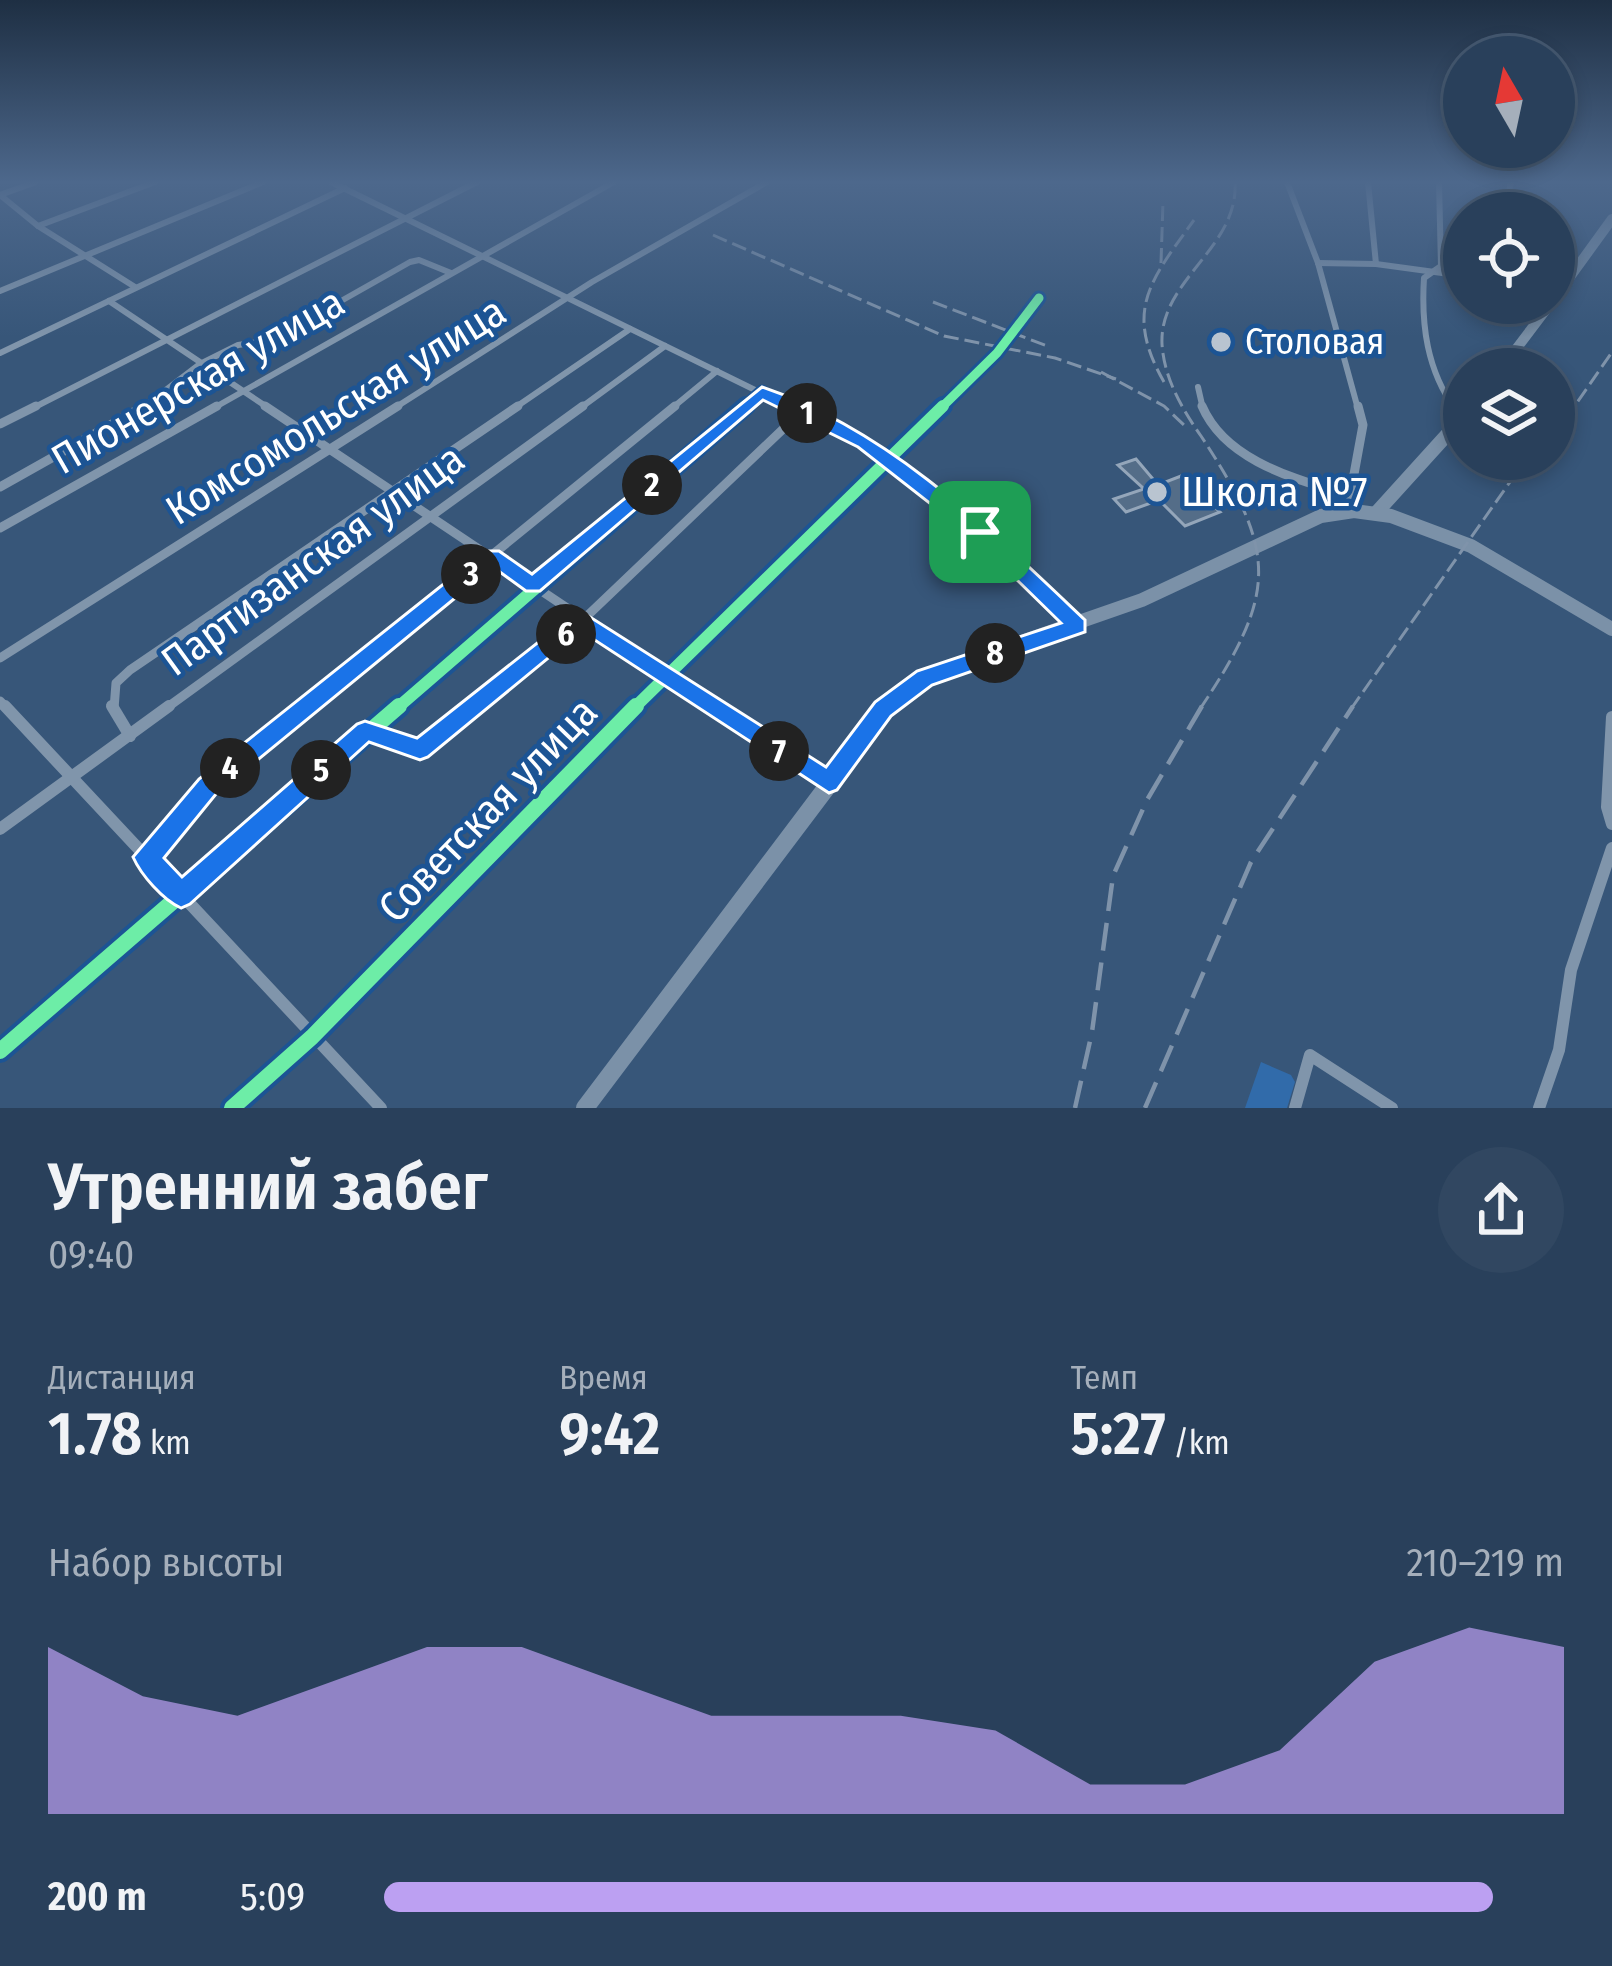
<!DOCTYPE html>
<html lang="ru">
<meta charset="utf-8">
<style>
:root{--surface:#29405b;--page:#314761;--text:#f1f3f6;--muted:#a5afbb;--line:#455971;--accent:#bca0f2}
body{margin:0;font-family:"Fira Sans Condensed",sans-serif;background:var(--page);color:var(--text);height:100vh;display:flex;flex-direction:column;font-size:45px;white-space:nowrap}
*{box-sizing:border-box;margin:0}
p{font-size:39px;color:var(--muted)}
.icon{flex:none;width:66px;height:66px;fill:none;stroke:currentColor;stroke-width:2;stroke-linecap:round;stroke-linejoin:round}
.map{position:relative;height:1108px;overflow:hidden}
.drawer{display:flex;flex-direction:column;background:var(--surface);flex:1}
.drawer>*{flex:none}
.needle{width:78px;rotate:351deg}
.tools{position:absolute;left:1443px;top:36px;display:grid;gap:24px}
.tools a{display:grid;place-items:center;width:132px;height:132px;border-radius:50%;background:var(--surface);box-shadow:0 6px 18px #0003,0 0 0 3px var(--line);font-size:60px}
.pin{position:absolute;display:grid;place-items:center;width:102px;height:102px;color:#fff;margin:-51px;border-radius:24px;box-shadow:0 6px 18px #0006}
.km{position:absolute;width:60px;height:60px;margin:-30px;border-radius:50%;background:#222;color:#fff;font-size:33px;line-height:60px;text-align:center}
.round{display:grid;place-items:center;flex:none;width:126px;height:126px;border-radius:63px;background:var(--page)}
.overview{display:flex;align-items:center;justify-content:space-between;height:204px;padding:0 48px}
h1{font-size:66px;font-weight:600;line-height:90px}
.stats{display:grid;grid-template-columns:repeat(3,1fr);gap:18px;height:204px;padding:12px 48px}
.stats div{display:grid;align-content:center}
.stats b{font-size:60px;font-weight:600}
.stats small{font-size:33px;font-weight:400}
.stats p{font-size:33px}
.chart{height:336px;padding:24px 48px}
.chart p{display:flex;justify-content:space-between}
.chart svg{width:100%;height:216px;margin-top:12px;fill:var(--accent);opacity:.7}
ul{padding:0 48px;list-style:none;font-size:39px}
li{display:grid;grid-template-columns:192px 144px 1fr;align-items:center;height:90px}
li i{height:30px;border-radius:15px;background:var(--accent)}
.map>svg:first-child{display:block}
.green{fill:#316baa}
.building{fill:#546d88;stroke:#94a6ba;stroke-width:3}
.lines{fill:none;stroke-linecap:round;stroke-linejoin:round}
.street-far2{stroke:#8095ab;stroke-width:6}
.street-far1{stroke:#8095ab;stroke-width:9}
.street{stroke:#8095ab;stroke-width:12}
.secondary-far2{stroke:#7b91a8;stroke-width:10}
.secondary-far1{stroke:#7b91a8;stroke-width:14}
.secondary{stroke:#7b91a8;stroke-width:18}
.rail-far1{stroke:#7f93aa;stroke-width:3;stroke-dasharray:15 6;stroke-linecap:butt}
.rail{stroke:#7f93aa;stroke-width:4.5;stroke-dasharray:28 12;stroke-linecap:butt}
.cycleway-far2-casing{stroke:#1c5494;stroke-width:15}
.cycleway-far1-casing{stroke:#1c5494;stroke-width:20}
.cycleway-casing{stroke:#1c5494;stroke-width:24}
.cycleway-far2{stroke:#6deda7;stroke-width:9}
.cycleway-far1{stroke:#6deda7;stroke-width:12}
.cycleway{stroke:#6deda7;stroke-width:16}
.route{fill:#1a73e8;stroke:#fff;stroke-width:3;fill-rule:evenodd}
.poi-dot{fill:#b9c4d0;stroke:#1c5494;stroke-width:4.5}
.labels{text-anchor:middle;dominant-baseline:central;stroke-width:9;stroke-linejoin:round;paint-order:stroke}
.far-poi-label{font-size:36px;fill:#fff;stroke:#1c5494;text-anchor:start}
.street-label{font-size:42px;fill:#fff;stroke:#1c5494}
.poi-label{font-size:42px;fill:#fff;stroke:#1c5494;text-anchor:start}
</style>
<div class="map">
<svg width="1612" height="1108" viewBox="0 0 1612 1108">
<rect width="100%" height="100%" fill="#375679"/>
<polygon class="green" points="1261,1062 1291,1075 1295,1082 1287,1108 1245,1108"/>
<polygon class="building" points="1136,459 1158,485 1181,476 1220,512 1185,526 1159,500 1126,512 1114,499 1144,489 1118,465"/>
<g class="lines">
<g class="street-far2">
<polyline points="331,182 794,409"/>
<polyline points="1287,182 1318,263 1358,409"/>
<polyline points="1368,182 1376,264"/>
<path d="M1439,182L1441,266L1424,278C1421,325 1427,370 1455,409"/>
<polyline points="0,195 38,226 135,287"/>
<polyline points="0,195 36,182"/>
<polyline points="1504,213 1511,182"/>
<polyline points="38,226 155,182"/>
<polyline points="1318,263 1376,264 1464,276"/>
<polyline points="0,291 263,182"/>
<polyline points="109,301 270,409"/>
<polyline points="0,353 345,188"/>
<polyline points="1198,387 1203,409"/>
<polyline points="31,409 477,182"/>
<polyline points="141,409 200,364 238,345 272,340 410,262 419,260 451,273"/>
<polyline points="212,409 614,182"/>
<polyline points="393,409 592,282 767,182"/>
<polyline points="513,409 630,329"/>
<polyline points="579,409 665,346"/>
<polyline points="671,409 717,371"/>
<polyline points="743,409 762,392"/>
<polyline points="940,409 997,353 1039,298"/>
</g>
<g class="street-far1">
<polyline points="265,406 718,709"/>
<polyline points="788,406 865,443 963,516 1077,626"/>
<path d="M1202,406C1226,462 1297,479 1350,496V510"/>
<polyline points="1453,406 1463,418"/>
<polyline points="0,424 36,406"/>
<polyline points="0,487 144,406"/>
<polyline points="1350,496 1363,425 1358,406"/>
<polyline points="0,528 217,406"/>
<polyline points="0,658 398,406"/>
<polyline points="0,701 8,709"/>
<polyline points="114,709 116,683 130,670 518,406"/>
<polyline points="165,709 583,406"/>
<polyline points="303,709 675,406"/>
<polyline points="396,709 746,406"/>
<polyline points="472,709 565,637 802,411"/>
<polyline points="633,709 943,406"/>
</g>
<g class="street">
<polyline points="5,706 381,1108"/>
<polyline points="112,706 130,736"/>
<polyline points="714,706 829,783"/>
<polyline points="1612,717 1607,807 1612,824"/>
<polyline points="365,731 420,749 476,706"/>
<polyline points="0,829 169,706"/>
<polyline points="146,857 164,842 207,787 306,706"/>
<polyline points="0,1051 399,706"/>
<polyline points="232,1108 312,1037 636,706"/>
<polyline points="1295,1108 1310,1055 1392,1108"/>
<polyline points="1539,1108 1559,1050 1571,970 1612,848"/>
</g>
<g class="secondary-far2">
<polyline points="1554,299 1612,219"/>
<polyline points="1501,369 1551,303"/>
</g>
<g class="secondary-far1">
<polyline points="1377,512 1464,416"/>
<polyline points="883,709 941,670 1142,600 1321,516 1354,511 1391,516 1471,546 1612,629"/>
</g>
<polyline class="secondary" points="585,1108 888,706"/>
<g class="rail-far1">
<polyline points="713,235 944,336 1055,358 1116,379"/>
<polyline points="1161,263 1163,202"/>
<polyline points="933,302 1047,346"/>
<polyline points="1101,372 1164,406 1186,427"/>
<path d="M1164,382C1123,310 1151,280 1194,220"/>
<polyline points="1554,436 1612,352"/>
<path d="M1200,709C1278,592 1278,553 1201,436C1182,409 1164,378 1162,344C1159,280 1239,248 1235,182"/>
<polyline points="1351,709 1526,459"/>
</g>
<g class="rail">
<polyline points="1075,1108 1092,1032 1113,876 1147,800 1202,706"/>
<polyline points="1145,1108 1251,862 1353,706"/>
</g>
<g class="cycleway-far2-casing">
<g id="cycleway-far2">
<polyline points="743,409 762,392"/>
<polyline points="940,409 997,353 1039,298"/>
</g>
</g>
<g class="cycleway-far1-casing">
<g id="cycleway-far1">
<polyline points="396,709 746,406"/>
<polyline points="633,709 943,406"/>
</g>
</g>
<g class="cycleway-casing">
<g id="cycleway">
<polyline points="0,1051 399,706"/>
<polyline points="232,1108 312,1037 636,706"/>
</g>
</g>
<use href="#cycleway-far2" class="cycleway-far2"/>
<use href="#cycleway-far1" class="cycleway-far1"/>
<use href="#cycleway" class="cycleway"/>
</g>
<linearGradient id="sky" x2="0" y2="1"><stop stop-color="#1e2f43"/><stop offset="0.54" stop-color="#4d688c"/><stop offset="1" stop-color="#4d688c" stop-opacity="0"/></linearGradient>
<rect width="1612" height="337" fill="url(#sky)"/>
<path class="route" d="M762,387C889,430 989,529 1085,620V632L932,685L891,716L837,790L829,793L581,631L428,757L420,760L369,742L190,904L181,908C163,900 141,875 133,857L199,779L485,551H499L532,574ZM763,400L858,447L973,537L1061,623L917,671L875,702L826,767L579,610L417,738L365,721L357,724L182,877L164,858L216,794L493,567L526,591H540Z"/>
<g class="poi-dot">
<circle cx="1221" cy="342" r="12"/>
<circle cx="1157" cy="492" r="12"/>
</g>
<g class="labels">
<g class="far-poi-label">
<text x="1245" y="342">Столовая</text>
</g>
<g class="street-label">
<text transform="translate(198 381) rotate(-30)">Пионерская улица</text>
<text transform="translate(336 411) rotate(-32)">Комсомольская улица</text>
<text transform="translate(313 560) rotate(-36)">Партизанская улица</text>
<text transform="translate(488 810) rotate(-46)">Советская улица</text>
</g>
<g class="poi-label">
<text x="1181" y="492">Школа №7</text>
</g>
</g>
</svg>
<div class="tools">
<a><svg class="needle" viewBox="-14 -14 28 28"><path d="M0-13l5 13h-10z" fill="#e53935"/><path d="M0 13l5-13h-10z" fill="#a5afbb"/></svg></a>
<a><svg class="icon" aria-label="locate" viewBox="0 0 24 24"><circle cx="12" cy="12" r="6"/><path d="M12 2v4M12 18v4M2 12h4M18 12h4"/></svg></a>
<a><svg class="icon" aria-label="layers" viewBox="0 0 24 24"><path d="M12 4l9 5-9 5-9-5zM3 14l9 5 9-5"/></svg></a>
</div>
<div class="pin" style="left:980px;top:532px;background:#1e9e55"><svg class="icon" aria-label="arrive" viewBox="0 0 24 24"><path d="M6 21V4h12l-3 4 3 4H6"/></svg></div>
<b class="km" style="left:807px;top:413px">1</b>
<b class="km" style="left:652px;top:485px">2</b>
<b class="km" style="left:471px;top:574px">3</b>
<b class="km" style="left:230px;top:768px">4</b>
<b class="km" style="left:321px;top:770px">5</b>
<b class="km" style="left:566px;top:634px">6</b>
<b class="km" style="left:779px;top:751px">7</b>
<b class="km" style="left:995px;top:653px">8</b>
</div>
<section class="drawer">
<div class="overview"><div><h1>Утренний забег</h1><p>09:40</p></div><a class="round"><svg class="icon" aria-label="share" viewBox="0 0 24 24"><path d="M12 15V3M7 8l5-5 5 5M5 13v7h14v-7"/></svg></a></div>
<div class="stats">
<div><p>Дистанция</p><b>1.78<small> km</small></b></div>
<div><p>Время</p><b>9:42</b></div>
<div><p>Темп</p><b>5:27<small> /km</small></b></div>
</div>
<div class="chart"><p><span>Набор высоты</span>210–219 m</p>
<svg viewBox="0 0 160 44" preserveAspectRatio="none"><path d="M0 44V10L10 20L20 24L30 17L40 10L50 10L60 17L70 24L80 24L90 24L100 27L110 38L120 38L130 31L140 13L150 6L160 10V44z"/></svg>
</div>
<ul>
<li><b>200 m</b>5:09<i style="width:94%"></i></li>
</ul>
</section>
